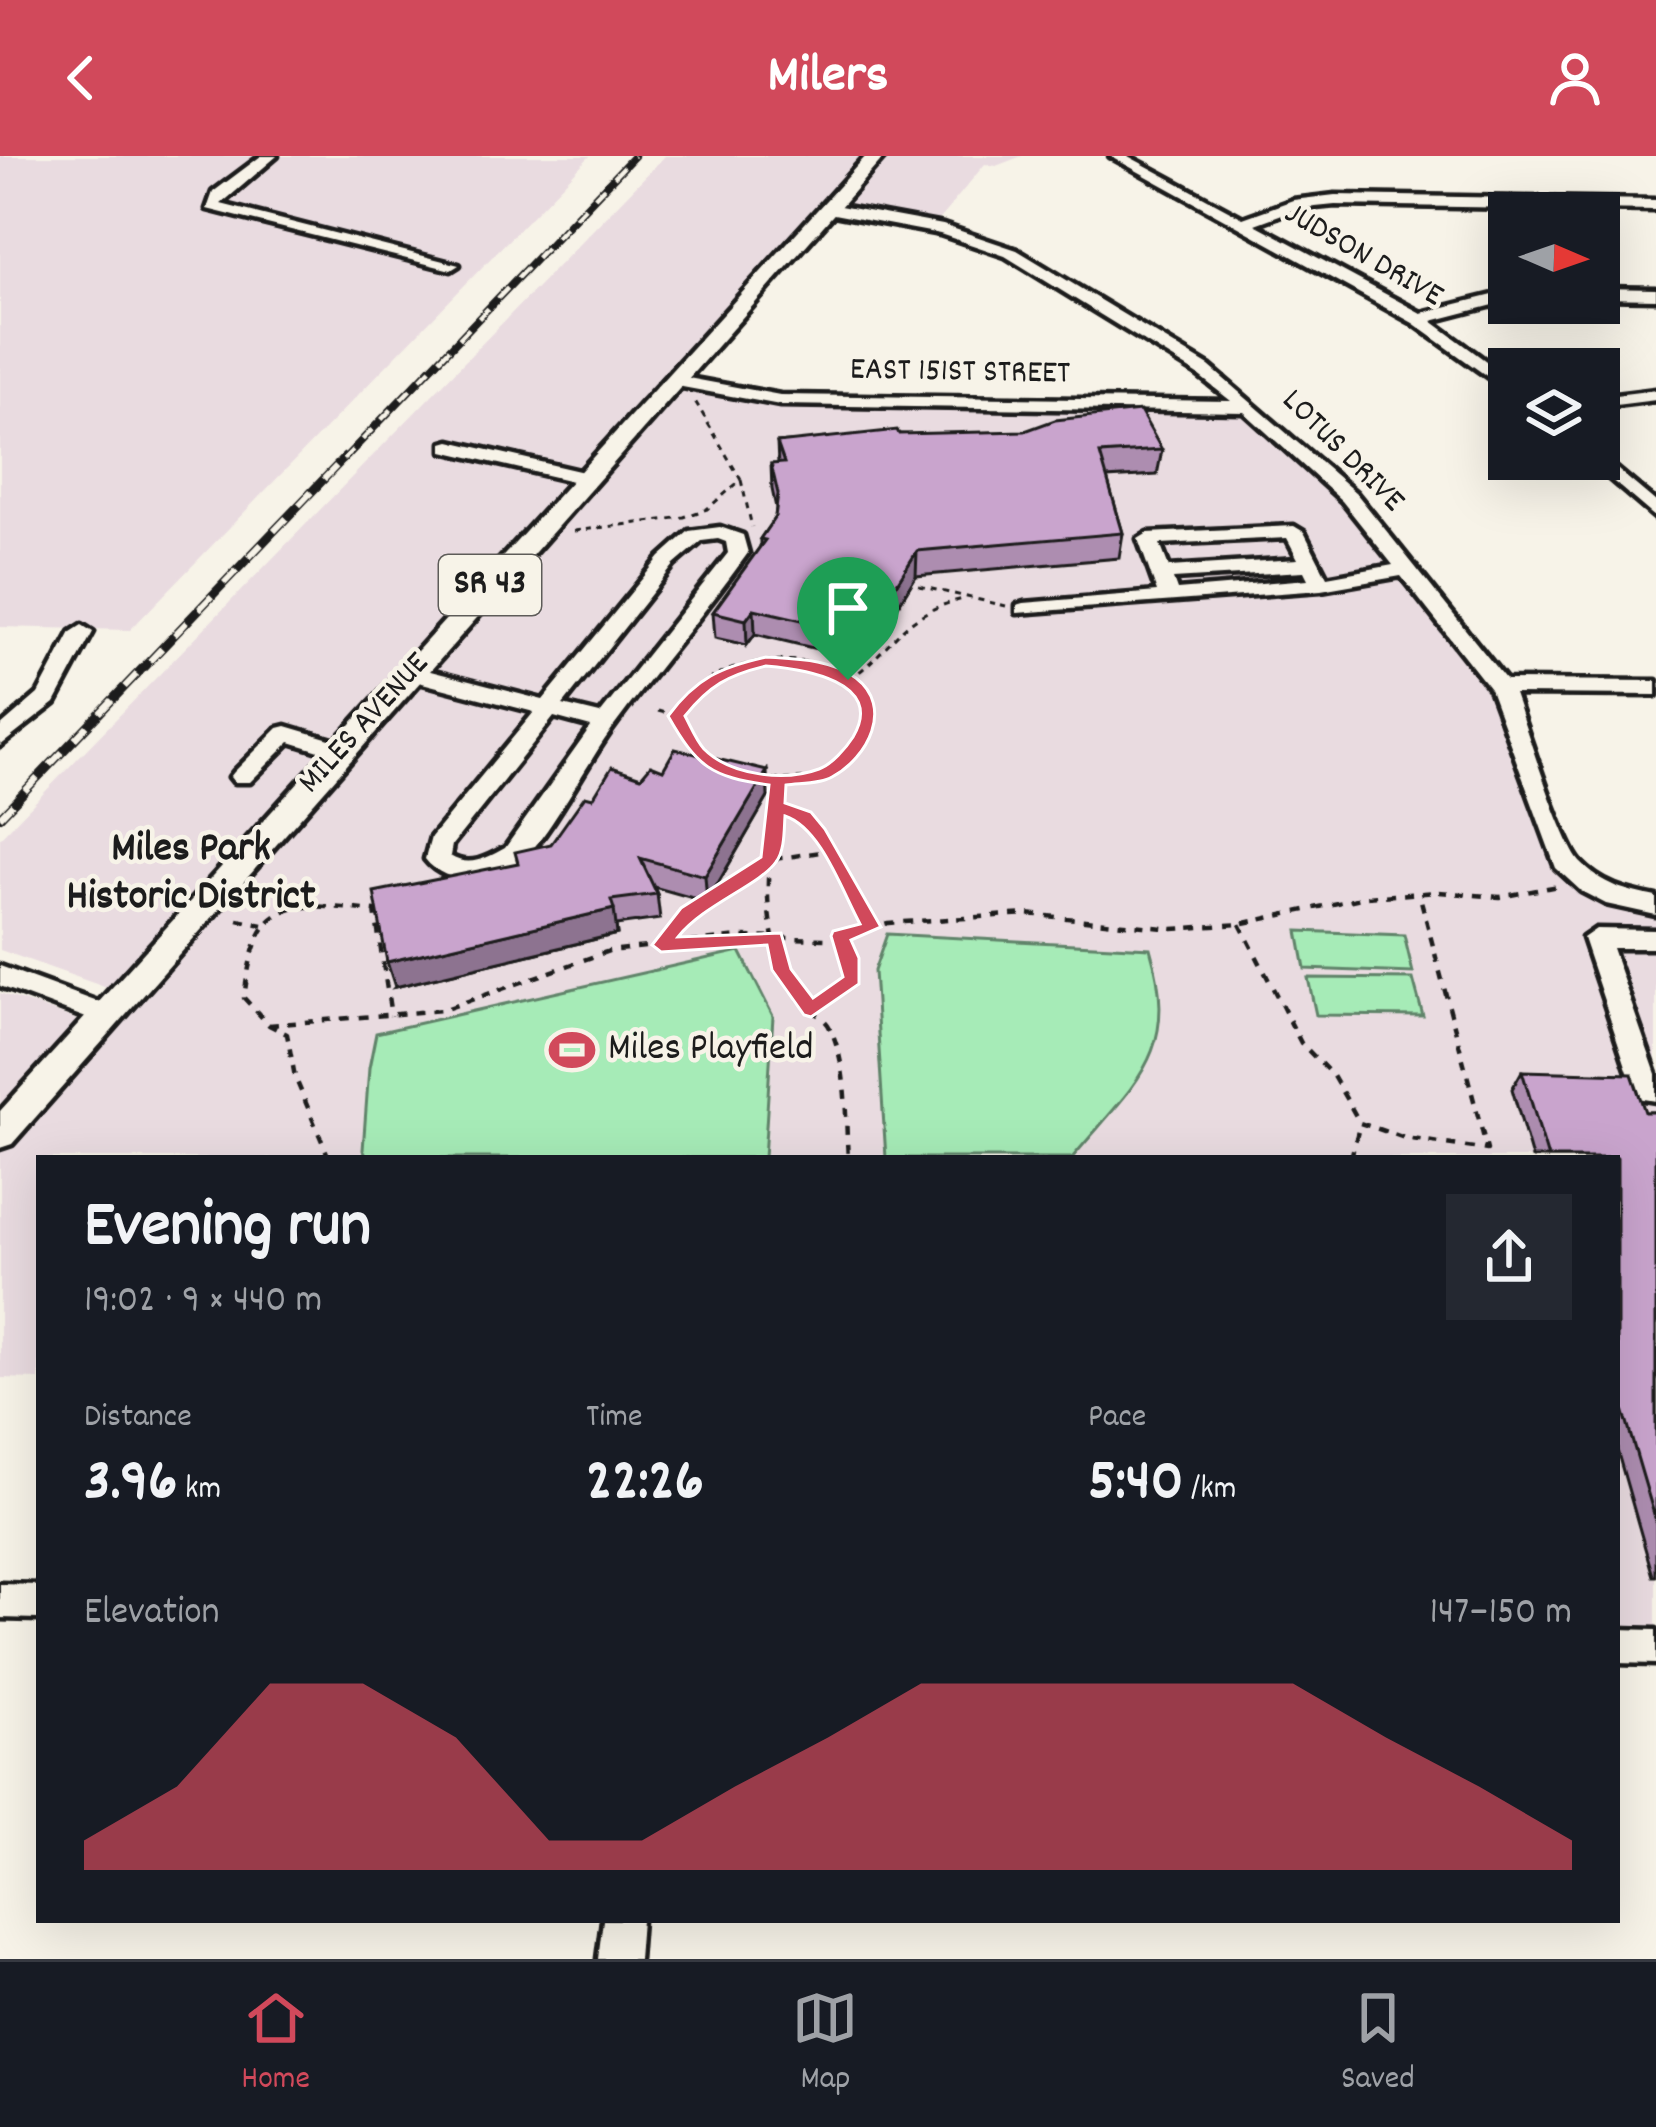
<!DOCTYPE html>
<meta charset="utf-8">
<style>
:root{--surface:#171b24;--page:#242831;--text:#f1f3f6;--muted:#9ea1a6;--line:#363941;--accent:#d1495b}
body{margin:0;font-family:Dekko,sans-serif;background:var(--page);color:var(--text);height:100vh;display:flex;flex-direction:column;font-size:45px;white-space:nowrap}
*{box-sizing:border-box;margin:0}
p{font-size:39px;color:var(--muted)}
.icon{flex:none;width:66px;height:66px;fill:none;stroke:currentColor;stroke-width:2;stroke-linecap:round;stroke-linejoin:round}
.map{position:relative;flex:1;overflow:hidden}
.side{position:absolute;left:36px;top:999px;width:1584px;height:768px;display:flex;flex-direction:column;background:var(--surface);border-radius:0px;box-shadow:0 12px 48px #0002}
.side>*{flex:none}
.needle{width:78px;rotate:92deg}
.buttons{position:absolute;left:1488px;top:36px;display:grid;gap:24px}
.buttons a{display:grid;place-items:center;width:132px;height:132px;border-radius:0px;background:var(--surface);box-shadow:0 12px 48px #0002;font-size:60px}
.pin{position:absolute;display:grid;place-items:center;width:102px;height:102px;color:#fff;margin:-123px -51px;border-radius:50% 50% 50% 0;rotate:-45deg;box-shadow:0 0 12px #0007}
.pin .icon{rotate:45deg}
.round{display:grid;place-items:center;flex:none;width:126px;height:126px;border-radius:0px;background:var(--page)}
.head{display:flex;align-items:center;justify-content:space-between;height:204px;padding:0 48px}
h1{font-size:66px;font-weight:700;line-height:90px}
.stats{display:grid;grid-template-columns:repeat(3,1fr);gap:18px;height:204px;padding:12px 48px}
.stats div{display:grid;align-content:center}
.stats b{font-size:60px;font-weight:700}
.stats small{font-size:33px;font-weight:400}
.stats p{font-size:33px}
.chart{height:336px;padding:24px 48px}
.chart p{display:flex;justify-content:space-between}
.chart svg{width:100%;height:216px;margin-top:12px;fill:var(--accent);opacity:.7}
header{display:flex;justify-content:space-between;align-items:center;height:156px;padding:0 48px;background:var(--accent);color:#fff;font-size:54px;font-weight:700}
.tabs{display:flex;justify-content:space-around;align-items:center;height:168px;border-top:3px solid var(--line);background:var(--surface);font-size:33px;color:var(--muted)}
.tabs a{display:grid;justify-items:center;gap:6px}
.tabs .active{color:var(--accent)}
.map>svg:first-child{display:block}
.built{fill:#e9dbe0}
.green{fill:#a6ebb7;stroke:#61846a;stroke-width:3}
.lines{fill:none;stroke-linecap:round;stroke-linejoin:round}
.minor-casing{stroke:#1c1c1c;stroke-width:9}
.major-casing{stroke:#1c1c1c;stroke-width:9}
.path-far1{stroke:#1c1c1c;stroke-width:3;stroke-dasharray:6 6;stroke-linecap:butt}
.path{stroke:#1c1c1c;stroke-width:4.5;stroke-dasharray:9 9;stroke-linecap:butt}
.minor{fill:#f7f3e8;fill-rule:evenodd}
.major{fill:#f7f3e8;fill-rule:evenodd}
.rail-far1-casing{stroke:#1c1c1c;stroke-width:8}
.rail-casing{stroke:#1c1c1c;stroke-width:9}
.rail-far1{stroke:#f7f3e8;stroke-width:4.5;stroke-dasharray:14;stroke-linecap:butt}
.rail{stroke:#f7f3e8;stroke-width:6;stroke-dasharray:18;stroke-linecap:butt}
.wall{fill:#ad8db0;stroke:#1c1c1c;stroke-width:3}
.shaded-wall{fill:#8d7390;stroke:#1c1c1c;stroke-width:3}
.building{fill:#c9a4cd;stroke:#1c1c1c;stroke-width:3}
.route{fill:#d1495b;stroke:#fff;stroke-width:3;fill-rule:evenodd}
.labels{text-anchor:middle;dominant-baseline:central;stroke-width:9;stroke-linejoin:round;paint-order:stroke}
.far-street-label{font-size:33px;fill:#1c1c1c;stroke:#f7f3e8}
.shield{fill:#f7f3e8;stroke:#5e5c59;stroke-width:3}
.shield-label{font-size:36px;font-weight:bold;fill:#1c1c1c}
.poi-label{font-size:39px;fill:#1c1c1c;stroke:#f7f3e8;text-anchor:start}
.neighbourhood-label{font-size:42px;font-weight:bold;fill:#1c1c1c;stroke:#f7f3e8}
</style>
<header><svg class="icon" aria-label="back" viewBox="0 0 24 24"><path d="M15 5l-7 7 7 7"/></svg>Milers<svg class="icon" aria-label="person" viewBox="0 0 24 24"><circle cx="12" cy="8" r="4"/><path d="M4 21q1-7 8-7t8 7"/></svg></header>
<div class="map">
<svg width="1656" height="1803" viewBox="0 0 1656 1803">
<rect width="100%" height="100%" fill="#f7f3e8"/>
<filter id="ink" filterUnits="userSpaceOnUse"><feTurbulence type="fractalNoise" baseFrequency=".00833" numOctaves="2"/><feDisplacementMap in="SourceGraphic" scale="24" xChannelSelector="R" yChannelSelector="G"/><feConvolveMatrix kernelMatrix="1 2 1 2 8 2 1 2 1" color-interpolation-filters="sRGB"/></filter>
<g filter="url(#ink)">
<g class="built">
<polygon points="0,0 590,0 130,474 0,471"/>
<polygon points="665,0 861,0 113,834 0,794 0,682"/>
<polygon points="876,0 1022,0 996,10 985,8 932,72 829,53"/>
<polygon points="672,224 780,244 1249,251 1349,341 1500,531 1565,706 1656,750 1656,1491 1617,1490 1617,1002 39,1002 39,1223 0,1222 0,979"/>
<polygon points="0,837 78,864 0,949"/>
</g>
<g class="green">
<polygon points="1298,775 1404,779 1413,817 1305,813"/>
<path d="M887,778L1150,792C1181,898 1135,926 1072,1002H886L874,815Z"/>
<polygon points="740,795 773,860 764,1002 368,1002 363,994 369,912 376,877"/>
<polygon points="1308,822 1413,823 1423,860 1316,859"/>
</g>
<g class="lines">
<g class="minor-casing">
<g id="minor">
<polygon points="261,0 277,0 221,48 459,109 451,114 207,53 213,36"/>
<polygon points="1110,0 1128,0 1243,62 1293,44 1335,39 1656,44 1656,54 1335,49 1296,53 1255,68 1421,157 1509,135 1509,145 1432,165 1509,222 1509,236 1413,167"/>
<path d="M829,48L943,69L1017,94L1209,210L1356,337L1506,524L1656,525V539L1514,538C1526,571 1562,686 1580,706C1602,729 1626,735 1656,741V759L1606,748L1581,735L1556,712L1490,533L1401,420L1321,434L1017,457V449L1024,447L1157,436L1138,383L1148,377L1294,370L1304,376L1327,421L1393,409L1342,345L1244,256L780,249L666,228L663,224L672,219L780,239L1231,245L1197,218L1005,100L940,78L823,56L821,53ZM1287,382L1298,403L1169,411L1160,388ZM1304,415L1308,423L1177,434L1173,423Z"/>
<polygon points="1599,132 1656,133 1656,143 1599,142"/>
<polygon points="1656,234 1656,244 1599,251 1599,241"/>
<polygon points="450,285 592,318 595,322 585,328 443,295 443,287"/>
<polygon points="1599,298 1656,346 1656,362 1587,303 1599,303"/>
<path d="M720,371L743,379L748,397C705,457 656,513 612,573C586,609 553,673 524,703C498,728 447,732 425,703L431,681L534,556L403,522V512L411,510L543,544L660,401L689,375ZM718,383L726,386L728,397L600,558L563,549L674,409L702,385ZM554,561L591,571L505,692C487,702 469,712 450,700L452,689Z"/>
<polygon points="82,469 93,476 55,547 0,590 0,571 38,538 71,476"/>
<polygon points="286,570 350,589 353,594 342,602 290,586 250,626 234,626 230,621 234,616 278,572"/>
<polygon points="1596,773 1656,774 1656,792 1612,792 1656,918 1656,945 1638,942 1634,934 1583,782"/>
<polygon points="0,810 114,852 118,859 105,869 0,830"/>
<polygon points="0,1428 39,1429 39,1463 0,1462"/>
<polygon points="1617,1473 1656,1474 1656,1508 1617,1507"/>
<polygon points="603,1764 641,1764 638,1803 598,1803"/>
</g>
</g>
<g class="major-casing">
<polygon id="major" points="866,0 885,0 12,988 0,992 0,955"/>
</g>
<g class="path-far1">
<polyline points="741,324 752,371"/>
<polyline points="574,375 684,361 707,353 741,324 695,245"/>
<polyline points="919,430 1006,450"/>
<path d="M850,523C898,488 898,459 963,443"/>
<polyline points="658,555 676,560 696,595 707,603"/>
<path d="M676,560C686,548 694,534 707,525C746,499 830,492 861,537C881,566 851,608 822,618C805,624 785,624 767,623"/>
<polyline points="776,651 805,660 825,689"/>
<polyline points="773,689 778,624"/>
</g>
<g class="path">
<path d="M774,686C760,730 770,811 803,847C811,856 825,861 830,872C848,910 845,960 848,1002"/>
<polyline points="823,686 872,771"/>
<polyline points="238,764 263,769"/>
<polyline points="1240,768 1301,887 1333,920 1360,967 1405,982 1487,994 1419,737"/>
<polyline points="661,789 687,756 768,704 827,695"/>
<polyline points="812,853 853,824 840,780"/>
<polyline points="269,869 443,854 609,795 739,781 829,783 888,767 1027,758 1173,773 1240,768 1366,741 1439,736 1500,741 1558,730"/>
<path d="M329,1002L295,921L287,878L269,869L244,842C257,741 283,746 375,755L391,860"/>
<polyline points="1351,1002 1360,967"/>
</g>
<use href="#minor" class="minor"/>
<use href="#major" class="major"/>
<g class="rail-far1-casing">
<polyline id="rail-far1" points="343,304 634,0"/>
</g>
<g class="rail-casing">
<polyline id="rail" points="0,661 345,301"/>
</g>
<use href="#rail-far1" class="rail-far1"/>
<use href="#rail" class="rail"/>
</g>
<g class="wall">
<polygon points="899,278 1162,294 1157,319 1107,322 1123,377 1119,402 916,420 876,485 861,482 846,500 755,478 747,489 715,482 713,456 760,391 760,383 775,361 776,352 772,333 771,308 778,308 777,287"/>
<polygon points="663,614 768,641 707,746 654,731 657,738 660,763 616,769 617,778 395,831 518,707 551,688 593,642"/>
<polygon points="1522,915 1645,956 1656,956 1656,1420 1653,1420 1617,1294 1617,1002 1532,1002 1512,933"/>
</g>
<g class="shaded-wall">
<polygon points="917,395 916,420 876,485 877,459"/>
<polygon points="754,453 755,478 747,489 746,464"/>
<polygon points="861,457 861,482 846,500 846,474"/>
<polygon points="767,615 768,641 707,746 705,720"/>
<polygon points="614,753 617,778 395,831 387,806"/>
</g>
<g class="building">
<polygon points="1140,255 1162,294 1100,298 1123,377 917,395 877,459 861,457 846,474 754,453 746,464 713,456 765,384 760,383 775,361 778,338 771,308 784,307 777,287 897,274 899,278 1025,275 1055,264"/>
<polygon points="675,593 767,615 705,720 640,702 657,738 611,744 614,753 387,806 374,736 518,707 515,696 551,688 585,640 593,642 612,611 641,621 651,609 663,614"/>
<polygon points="1522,915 1632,918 1645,956 1656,956 1656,1365 1617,1233 1617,1002 1548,1002"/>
</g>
</g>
<path class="route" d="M766,501C795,503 831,503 856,522C894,551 868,602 832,621C820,628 800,627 786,629L785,647L811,656L825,673L881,771L851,784L859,802V828L811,861L804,859L772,814L767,789L661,796L652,789L681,752L761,701L769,629C711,621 697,611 668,560C696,522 721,511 766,501ZM766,510C802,513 886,525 853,581C846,592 831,609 819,613C784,626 730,619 704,593C696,584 691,571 685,560C709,530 728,519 766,510ZM785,660C821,672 842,735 860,768L833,775L831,780L843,821L813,842L791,813L781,777L678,781C703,749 760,729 776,706C785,694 784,674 785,660Z"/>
<defs>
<g id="stadium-bare" transform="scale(3.6)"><path d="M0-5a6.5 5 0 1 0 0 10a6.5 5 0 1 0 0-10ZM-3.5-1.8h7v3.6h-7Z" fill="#d1495b" stroke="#f7f3e8" stroke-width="2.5" paint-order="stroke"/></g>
</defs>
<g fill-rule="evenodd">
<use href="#stadium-bare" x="572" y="894"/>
</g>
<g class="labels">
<g class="far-street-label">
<text transform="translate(1363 100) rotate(30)">JUDSON DRIVE</text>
<text transform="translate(960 217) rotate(1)">EAST 151ST STREET</text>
<text transform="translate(1342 296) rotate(45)">LOTUS DRIVE</text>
<text transform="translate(365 568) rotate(-48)">MILES AVENUE</text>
</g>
<rect class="shield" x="439" y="399" width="102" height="60" rx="9"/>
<g class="shield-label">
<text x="490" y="429">SR 43</text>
</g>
<g class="poi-label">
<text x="608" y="894">Miles Playfield</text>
</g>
<g class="neighbourhood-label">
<text x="191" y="695">Miles Park<tspan x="191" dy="48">Historic District</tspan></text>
</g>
</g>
</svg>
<div class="buttons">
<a><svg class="needle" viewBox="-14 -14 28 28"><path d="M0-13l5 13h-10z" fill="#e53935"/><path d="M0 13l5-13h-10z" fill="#9ea1a6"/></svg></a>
<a><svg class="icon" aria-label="layers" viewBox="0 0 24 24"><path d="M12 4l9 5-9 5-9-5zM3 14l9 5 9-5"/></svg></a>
</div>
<div class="pin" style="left:848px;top:524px;background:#1e9e55"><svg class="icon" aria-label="arrive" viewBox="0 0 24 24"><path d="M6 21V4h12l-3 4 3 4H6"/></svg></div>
<section class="side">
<div class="head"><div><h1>Evening run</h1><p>19:02 · 9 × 440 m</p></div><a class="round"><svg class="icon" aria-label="share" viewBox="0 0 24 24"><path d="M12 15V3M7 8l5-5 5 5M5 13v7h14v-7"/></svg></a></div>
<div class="stats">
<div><p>Distance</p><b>3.96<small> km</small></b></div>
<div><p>Time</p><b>22:26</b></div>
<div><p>Pace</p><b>5:40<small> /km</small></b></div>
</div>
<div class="chart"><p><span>Elevation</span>147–150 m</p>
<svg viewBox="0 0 160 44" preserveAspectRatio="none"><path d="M0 44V38L10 27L20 6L30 6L40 17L50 38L60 38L70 27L80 17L90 6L100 6L110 6L120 6L130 6L140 17L150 27L160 38V44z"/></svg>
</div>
</section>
</div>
<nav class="tabs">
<a class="active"><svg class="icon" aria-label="home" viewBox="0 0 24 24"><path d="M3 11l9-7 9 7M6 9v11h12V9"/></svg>Home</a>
<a><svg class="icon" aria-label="map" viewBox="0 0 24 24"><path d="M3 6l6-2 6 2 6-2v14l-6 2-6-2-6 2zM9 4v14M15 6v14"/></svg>Map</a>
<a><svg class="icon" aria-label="saved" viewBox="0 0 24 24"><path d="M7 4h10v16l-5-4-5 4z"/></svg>Saved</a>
</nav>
